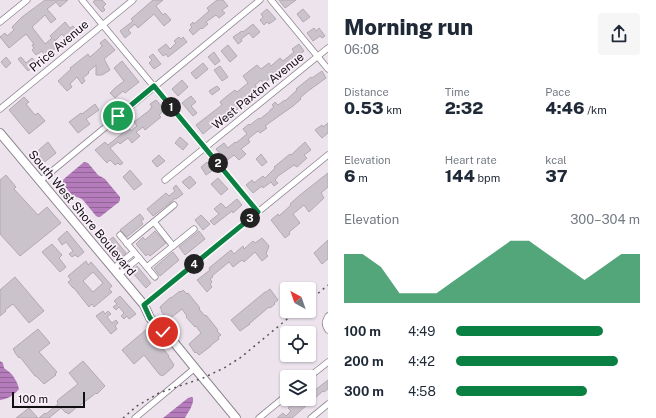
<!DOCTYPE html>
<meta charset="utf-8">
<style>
:root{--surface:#fff;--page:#f6f6f7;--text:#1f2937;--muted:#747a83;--accent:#0b8043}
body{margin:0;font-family:"Public Sans",sans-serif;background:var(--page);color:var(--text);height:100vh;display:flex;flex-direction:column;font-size:15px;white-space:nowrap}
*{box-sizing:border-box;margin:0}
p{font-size:13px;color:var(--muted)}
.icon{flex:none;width:22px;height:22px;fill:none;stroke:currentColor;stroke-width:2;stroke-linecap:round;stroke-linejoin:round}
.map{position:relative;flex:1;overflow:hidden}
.panel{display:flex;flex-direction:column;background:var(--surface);width:328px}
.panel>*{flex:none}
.needle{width:26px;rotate:320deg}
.controls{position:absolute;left:280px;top:282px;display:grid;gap:8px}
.controls a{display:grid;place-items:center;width:36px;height:36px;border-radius:4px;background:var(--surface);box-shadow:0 1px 3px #0004;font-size:20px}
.scale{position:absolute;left:12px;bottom:10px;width:73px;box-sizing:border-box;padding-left:4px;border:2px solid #120f12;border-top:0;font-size:11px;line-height:14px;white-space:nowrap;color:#120f12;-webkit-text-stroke:3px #f9f0fa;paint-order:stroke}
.pin{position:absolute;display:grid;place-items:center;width:34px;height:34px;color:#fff;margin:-17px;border:2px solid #fff;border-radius:50%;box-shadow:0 1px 4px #0007}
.km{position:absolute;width:20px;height:20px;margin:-10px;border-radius:50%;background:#222;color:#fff;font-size:11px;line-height:20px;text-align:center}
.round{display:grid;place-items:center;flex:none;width:42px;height:42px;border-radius:4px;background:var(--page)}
.head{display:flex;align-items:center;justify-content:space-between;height:68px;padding:0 16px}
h1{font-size:22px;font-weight:800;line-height:30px}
.metrics{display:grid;grid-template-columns:repeat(3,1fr);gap:6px;height:68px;padding:4px 16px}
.metrics div{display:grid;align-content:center}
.metrics b{font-size:17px;font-weight:800}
.metrics small{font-size:11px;font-weight:400}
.metrics p{font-size:11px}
.chart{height:112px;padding:8px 16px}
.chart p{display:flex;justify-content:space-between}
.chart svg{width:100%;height:72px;margin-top:4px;fill:var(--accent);opacity:.7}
ul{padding:0 16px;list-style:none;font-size:13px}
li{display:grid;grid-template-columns:64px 48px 1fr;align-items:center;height:30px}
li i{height:10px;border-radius:5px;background:var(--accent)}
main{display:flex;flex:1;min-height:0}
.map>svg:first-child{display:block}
.water{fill:url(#water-rules)}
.building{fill:#cbc3cc;stroke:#b2a9b2;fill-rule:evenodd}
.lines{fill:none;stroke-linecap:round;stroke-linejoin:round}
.street-casing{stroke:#8f8790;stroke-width:7}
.secondary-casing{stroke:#8f8790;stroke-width:10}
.street{stroke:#fff;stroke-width:5.5}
.secondary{stroke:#fff;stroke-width:8}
.rail{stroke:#595459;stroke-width:1.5;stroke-dasharray:2 4;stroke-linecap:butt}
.route-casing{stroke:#fff;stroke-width:8}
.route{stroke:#0b8043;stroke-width:5}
.labels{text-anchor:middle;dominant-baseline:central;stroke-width:3.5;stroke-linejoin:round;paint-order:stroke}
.street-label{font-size:12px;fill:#120f12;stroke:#f9f0fa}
</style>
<main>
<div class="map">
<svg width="328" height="418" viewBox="0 0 328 418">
<defs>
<pattern id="water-rules" width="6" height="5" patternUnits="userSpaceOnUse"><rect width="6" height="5" fill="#b57cbc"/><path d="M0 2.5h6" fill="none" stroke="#926497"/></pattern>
</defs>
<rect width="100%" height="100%" fill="#ece3ed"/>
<g class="water">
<polygon points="84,162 88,163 98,175 105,179 120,197 120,200 119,202 100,217 98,217 96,216 83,200 80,198 73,196 71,194 63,184 63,180 65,178"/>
<path d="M0,361L3,363C4,369 4,368 8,371C13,374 18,383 19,389C14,395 8,399 0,400Z"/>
<path d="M192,397L193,398C194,405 188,412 185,418H163L188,398Z"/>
</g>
<g class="building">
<polygon points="45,0 68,0 60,7 56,2 47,9 56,19 51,23 45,15 32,27 45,44 52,38 50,36 65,22 70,28 73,26 78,31 67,40 62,34 55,41 54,39 57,43 54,45 56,48 46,57 42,51 36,55 32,50 34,48 32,45 34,44 26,34 9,48 0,37 5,33 7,36 14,30 12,27 22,17"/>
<polygon points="95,0 102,0 106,4 103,7 105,10 102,12 93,2"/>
<polygon points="153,0 163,0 156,6 163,15 165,13 171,20 164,26 154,14 138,28 135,24 128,30 131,33 125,38 120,31 133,21 131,19"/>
<polygon points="217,0 223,0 228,6 222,10 225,13 219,18 216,15 213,17 206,22 208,24 202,29 201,28 193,35 189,30 192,27 190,25 193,22 194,24 209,11 207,8"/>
<polygon points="279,0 296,0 285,8"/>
<polygon points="267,9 276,19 269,24 267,22 264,25 260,20 263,17 261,14"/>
<polygon points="303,9 310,17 303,22 297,14"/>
<polygon points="253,24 260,32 253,38 249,33 241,39 242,41 238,44 233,37 242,31 243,32"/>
<polygon points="314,28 316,31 319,28 325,36 322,38 320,36 313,41 307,33"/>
<polygon points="179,37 181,39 183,37 187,42 168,57 166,54 163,56 158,50 166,44 170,49 176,43 174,41"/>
<polygon points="105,39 115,50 104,59 110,70 102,75 96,75 96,65 88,72 89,73 83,78 85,81 82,84 77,77 70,84 72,87 67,91 58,81 71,69 70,68 88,54 90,57 97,51 102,46 100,43"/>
<polygon points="299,44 304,51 286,65 279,72 280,72 272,78 271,77 264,84 261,80 255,85 257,88 252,92 253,94 237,107 238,109 233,113 231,111 203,134 196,125 222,105 220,102 227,96 235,90 237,92 248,83 243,76 257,65 261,69 269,63 271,66 280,58 283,61 294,52 292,49"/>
<polygon points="228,45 237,56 230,62 221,51"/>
<polygon points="214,52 220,61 215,65 208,57"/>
<polygon points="153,54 161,64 154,69 149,63 152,60 149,57"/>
<polygon points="6,57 11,63 6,68 1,62"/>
<polygon points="21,57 26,63 32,58 37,63 28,71 18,59"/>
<polygon points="122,61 139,82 125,93 123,91 115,98 110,93 115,88 124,81 114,68"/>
<polygon points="203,63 208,69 196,79 191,73"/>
<polygon points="220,66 228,77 222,81 214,70"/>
<polygon points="322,71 326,78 308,91 300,98 301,99 293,106 276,118 265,126 267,128 260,133 258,131 248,139 250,142 241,149 246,154 239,160 234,155 226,161 216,149 224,143 228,148 235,142 236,143 247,134 243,129 249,124 250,125 259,118 260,119 270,111 270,110 274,107 272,105 275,102 278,105 285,100 285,101 297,90 296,89 311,77 312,78"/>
<polygon points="182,80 188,87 178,96 172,89"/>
<polygon points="217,86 220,89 212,95 209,91"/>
<polygon points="191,96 196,102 191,106 197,113 193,116 182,103"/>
<polygon points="24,97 29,102 26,104 35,115 38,113 45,121 29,134 9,110"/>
<polygon points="156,100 165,110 159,115 161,117 145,130 143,127 136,132 140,136 132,143 128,138 120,144 118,142 110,148 123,163 120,165 118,163 115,165 110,160 107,163 95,150 105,142 108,145 129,128 131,131 137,126 134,122 150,110 150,109 152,107 150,104"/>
<polygon points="95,104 99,110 86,119 90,124 78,133 69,122 81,113 82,114"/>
<polygon points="328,123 328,133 322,138 315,130 322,125 323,127"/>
<polygon points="180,137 188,144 183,150 175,143"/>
<polygon points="48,142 56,153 42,164 34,154"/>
<polygon points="305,142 311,150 304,155 307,158 297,167 294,165 278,176 275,180 278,183 274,186 271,182 263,188 262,186 253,193 246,185 252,180 254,183 263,176 265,178 275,168 274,167 290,154 291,155"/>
<polygon points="261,154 267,162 262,166 256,159"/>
<polygon points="159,155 165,161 157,167 152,161"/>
<polygon points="207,162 213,170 206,175 201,167"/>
<polygon points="130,170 142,184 134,190 123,177"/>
<polygon points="328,173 328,187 321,193 324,198 309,212 304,205 293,214 300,223 289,232 290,234 285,238 271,220 278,214 279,216 291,205 290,204 300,195"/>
<polygon points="6,175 16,187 14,189 38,215 47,207 61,223 20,256 0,234 0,180"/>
<polygon points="190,176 196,183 189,189 182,182"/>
<polygon points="218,178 228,189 221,195 211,184"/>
<polygon points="176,185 183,194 176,199 176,198 153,216 147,209 166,193 169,196 175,191 173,188"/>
<polygon points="237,199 242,205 233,213 232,211 214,225 210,221 219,214 214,209 221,203 226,208"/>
<polygon points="140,214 144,219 141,221 143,224 127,237 120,230"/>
<polygon points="201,215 210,224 203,230 195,220"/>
<polygon points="67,231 84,252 78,257 75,255 72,257 69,254 73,251 66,242 62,245 58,239"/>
<polygon points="155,231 166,243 150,256 148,254 146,256 136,244 143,237 145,240"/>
<polygon points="199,231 205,239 185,255 179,247"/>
<polygon points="113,237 126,253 121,257 107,242"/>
<polygon points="262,238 269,246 266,254 268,256 262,261 255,252 244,262 242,260 233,267 229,262 212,276 213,277 210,279 212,282 210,284 212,287 207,292 197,280 210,270 209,268 231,250 234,254 243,246 244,249 253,241 255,243"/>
<polygon points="328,240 328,259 322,264 314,253"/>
<polygon points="52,244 62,255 59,258 66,267 60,272 42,252"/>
<polygon points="173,252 179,260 160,276 154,268"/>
<path d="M86,261L88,265L91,262L112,286L109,289L112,292L94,307L92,304L89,307L74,288H73L68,282L71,280L68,276ZM93,272L103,283L93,292L83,281Z"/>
<polygon points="137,266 151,283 146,288 131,271"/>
<polygon points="15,277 44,311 29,323 13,304 5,310 6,311 0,316 0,290"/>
<polygon points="270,289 278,300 274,303 275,304 270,308 269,307 249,324 250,324 240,331 231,320 265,292 266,292"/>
<polygon points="183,290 187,294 188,293 200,308 199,309 205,316 206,315 218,330 217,331 221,335 218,337 219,339 210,346 211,346 199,355 196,352 195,353 189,344 201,333 196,326 195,327 186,317 187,316 182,309 168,320 161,311 162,311 160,307 171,297 171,298 180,291 181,292"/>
<polygon points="120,296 136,314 129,319 127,316 124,319 121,316 124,313 119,307 116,310 113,307 117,304 114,301"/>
<polygon points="103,311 105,314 108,311 111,314 107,317 112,323 116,320 118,323 115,326 117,329 111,334 96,316"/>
<polygon points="38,329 50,343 39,352 57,372 55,374 56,375 44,384 36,376 35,376 20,357 19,358 15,353 15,352 13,349"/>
<polygon points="147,329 169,356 168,356 174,365 173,366 173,367 164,375 163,375 162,376 159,374 144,355 134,364 122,350"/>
<polygon points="83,361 105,386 97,394 96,393 77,408 77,407 70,413 68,414 67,412 66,413 61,408 49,418 39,418 45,413 46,414 58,404 57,401 59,399 78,384 69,373"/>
<polygon points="328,380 328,389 324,392 323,391 292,418 277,418 283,413 286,416 291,411 288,408 296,401 294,399 309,399 309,391 312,389 314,391"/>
<polygon points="29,408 38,418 16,418"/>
</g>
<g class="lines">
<g class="street-casing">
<g id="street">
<polyline points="82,0 258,212"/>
<polyline points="271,0 328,69"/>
<polyline points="0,22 27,0"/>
<polyline points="0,109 133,0"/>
<polyline points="165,180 328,48"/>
<polyline points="40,181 260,0"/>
<polyline points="154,222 173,246"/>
<polyline points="120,235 155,277"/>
<polyline points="127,244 174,205"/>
<polyline points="147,267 194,229"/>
<polyline points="113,269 134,252"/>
<polyline points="118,275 139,258"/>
<polyline points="144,305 328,155"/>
<path d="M328,316C325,322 324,324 328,330"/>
<polyline points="309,377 328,362"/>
<polyline points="135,418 195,368"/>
<polyline points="259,418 287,395"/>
<polyline points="311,418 328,404"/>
</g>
</g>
<g class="secondary-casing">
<g id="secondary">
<polyline points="0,133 144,305 150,318 163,333 168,335"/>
<polyline points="167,331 168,335 203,378 236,418"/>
</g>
</g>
<use href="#street" class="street"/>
<use href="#secondary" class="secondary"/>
<g class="rail">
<polyline points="309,301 328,285"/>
<polyline points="123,418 137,406 159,393 203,378 224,368 240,358 297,311"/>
</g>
</g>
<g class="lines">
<g class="route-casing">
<polyline id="route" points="118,116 154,86 258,212 144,305 150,318 163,332"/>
</g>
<use href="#route" class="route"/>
</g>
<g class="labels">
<g class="street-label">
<text transform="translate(59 46) rotate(-40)">Price Avenue</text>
<text transform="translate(258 91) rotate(-39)">West Paxton Avenue</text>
<text transform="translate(82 213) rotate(50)">South West Shore Boulevard</text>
</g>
</g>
</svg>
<div class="controls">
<a><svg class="needle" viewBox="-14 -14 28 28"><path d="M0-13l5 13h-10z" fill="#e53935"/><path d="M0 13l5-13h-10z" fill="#747a83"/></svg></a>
<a><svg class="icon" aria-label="locate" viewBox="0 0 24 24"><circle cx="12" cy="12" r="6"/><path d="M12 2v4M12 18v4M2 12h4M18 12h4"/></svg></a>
<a><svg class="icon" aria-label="layers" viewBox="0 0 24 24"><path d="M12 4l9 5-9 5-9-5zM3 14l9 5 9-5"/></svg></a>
</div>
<div class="scale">100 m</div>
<div class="pin" style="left:118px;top:116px;background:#1e9e55"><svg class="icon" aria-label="arrive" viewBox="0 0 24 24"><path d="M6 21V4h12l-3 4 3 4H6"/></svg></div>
<div class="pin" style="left:163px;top:332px;background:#d93025"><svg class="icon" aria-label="check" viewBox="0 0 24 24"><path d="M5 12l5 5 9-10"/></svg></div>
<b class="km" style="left:171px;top:107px">1</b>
<b class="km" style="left:218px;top:163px">2</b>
<b class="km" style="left:250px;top:218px">3</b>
<b class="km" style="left:194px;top:264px">4</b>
</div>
<section class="panel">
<div class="head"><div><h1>Morning run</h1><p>06:08</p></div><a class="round"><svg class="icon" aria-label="share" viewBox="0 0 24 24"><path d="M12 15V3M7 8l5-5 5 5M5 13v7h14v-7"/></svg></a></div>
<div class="metrics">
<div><p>Distance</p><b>0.53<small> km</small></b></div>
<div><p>Time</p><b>2:32</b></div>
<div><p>Pace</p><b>4:46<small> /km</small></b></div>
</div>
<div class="metrics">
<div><p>Elevation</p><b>6<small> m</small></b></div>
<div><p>Heart rate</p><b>144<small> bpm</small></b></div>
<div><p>kcal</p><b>37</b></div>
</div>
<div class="chart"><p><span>Elevation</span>300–304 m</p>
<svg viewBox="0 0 160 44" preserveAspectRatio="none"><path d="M0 44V14L10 14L20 22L30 38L40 38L50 38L60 30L70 22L80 14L90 6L100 6L110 14L120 22L130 30L140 22L150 14L160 14V44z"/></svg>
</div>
<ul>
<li><b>100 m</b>4:49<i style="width:80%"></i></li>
<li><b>200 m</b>4:42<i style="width:88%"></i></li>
<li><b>300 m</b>4:58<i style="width:71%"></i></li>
</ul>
</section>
</main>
